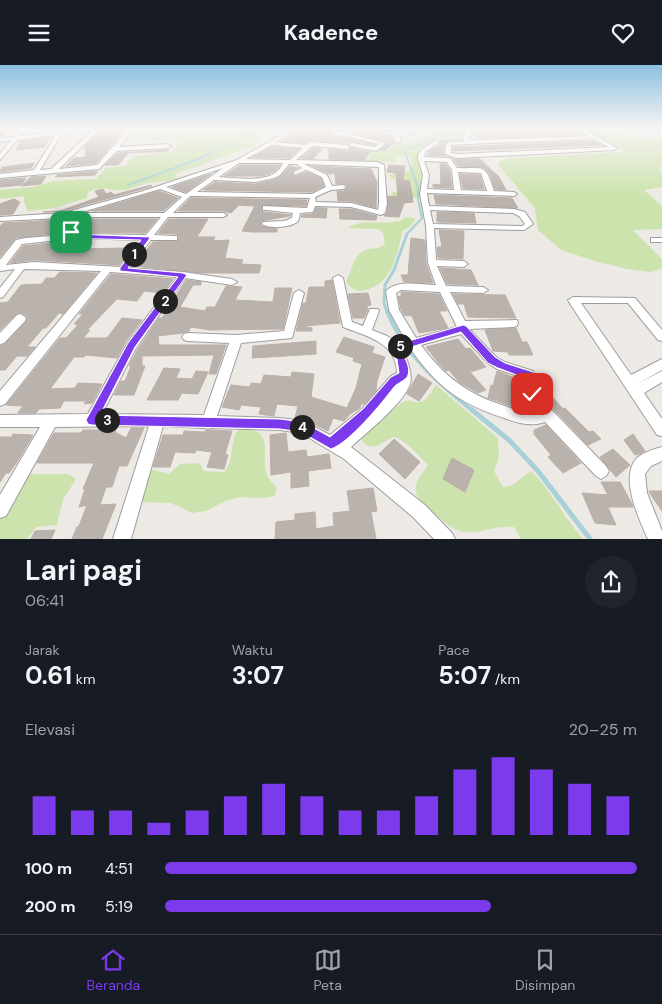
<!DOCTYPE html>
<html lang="id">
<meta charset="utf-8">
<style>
:root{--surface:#171b24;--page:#20242c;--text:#f1f3f6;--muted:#9ea1a6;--line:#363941;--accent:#7c3aed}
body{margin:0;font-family:"DM Sans",sans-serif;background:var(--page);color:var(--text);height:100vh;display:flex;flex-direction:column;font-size:19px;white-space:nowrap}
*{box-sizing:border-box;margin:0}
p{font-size:16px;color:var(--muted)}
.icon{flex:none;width:28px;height:28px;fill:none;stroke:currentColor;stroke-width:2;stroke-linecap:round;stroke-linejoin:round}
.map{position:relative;height:474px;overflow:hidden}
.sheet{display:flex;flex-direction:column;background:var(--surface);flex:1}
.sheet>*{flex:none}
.pin{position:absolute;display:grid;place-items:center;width:42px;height:42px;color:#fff;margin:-21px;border-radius:10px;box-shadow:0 2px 8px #0006}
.km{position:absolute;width:25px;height:25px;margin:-12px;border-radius:50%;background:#222;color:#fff;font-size:14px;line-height:25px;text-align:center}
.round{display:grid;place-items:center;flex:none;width:52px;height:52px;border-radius:26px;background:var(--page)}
.summary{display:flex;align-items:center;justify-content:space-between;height:85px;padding:0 25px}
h1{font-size:28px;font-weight:700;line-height:38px}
.stats{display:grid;grid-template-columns:repeat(3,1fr);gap:8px;height:85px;padding:5px 25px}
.stats div{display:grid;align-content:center}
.stats b{font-size:25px;font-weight:700}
.stats small{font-size:14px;font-weight:400}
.stats p{font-size:14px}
.chart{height:140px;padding:10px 25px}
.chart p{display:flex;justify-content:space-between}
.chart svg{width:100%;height:90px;margin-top:5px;stroke:var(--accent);stroke-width:6}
ul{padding:0 25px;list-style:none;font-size:16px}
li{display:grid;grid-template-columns:80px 60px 1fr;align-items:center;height:38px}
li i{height:12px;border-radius:6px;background:var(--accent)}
header{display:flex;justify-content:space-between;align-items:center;height:65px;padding:0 25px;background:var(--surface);font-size:22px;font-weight:700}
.tab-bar{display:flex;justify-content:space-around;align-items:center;height:70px;border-top:1px solid var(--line);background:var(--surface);font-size:14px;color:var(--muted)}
.tab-bar a{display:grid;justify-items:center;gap:2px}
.tab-bar .current{color:var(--accent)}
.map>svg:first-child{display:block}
.grass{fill:#cde3ae}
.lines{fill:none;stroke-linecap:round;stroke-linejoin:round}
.stream-far3{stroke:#a8d1d7;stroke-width:2}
.stream-far2{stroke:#a8d1d7;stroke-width:3}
.stream-far1{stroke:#a8d1d7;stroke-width:4}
.stream{stroke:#a8d1d7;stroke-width:5}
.building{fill:#bab2ad;stroke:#beafa7}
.lane-casing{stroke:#9e9e9e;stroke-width:4}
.street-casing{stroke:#9e9e9e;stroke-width:2}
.highway-casing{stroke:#c93374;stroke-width:2}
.lane{stroke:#fff;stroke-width:2.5}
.street{fill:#fff;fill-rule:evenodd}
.highway{fill:#de92a7;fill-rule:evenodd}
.route{fill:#7c3aed;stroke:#fff}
</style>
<header><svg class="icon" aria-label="menu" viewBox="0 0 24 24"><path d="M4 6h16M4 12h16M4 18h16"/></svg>Kadence<svg class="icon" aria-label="heart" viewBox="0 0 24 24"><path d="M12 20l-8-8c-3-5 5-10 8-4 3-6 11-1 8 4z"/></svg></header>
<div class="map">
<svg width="662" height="474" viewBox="0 0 662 474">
<rect width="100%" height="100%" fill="#ede9e4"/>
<g class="grass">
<path d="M136,64H254L250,67L263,73L255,80L176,109L177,114C169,116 162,116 153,117C143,118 133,124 123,125C108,126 106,120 88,127L87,133L54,143L28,146L24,137V131L0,134V125L33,122L53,116L96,114L106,103L126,101L131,92L174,86L181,75L127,76Z"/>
<polygon points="429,64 467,64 468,67 461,73 441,73 425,84 422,103 421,133 392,131 391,128 400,125 413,125 411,115 392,114 388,110 412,105 412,92 397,91 394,97 354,96 370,94 371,91 363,91 374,88 356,82 386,87 394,79 409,78 422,71 433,68"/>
<polygon points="585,64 618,64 635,72 662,74 662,102 659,102 662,109 662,122 644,125 662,141 662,164 633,165 662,194 662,203 650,207 627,204 595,196 561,185 538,165 535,143 498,100 500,96 511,93 625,87"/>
<path d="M405,152L413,153L415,155L410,162L403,165C397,188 393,218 366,225C357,228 352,224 346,217C352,205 354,187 369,184C375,183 379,184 385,179L383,168L379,164L348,163C362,151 393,164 405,152Z"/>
<path d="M436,320L498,373L499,392L494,406L503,422L511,421L531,406C552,427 564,452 583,474H521L514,462C494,460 481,469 464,467C452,466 420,440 416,428C413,418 423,408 428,400C419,391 406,375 394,372C380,377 373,390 361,374L401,338L408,335C425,341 427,333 436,320Z"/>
<path d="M244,363C277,367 259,389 267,410C269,415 274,419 277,423L274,431L263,433L241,432L225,436L206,446L192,448L171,438L141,437L150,404L169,409L180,399L197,398L201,400L204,406L224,407C234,396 230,380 236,367Z"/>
<polygon points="24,409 67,409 75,413 75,416 63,434 57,460 36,462 27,474 0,474 0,450"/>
</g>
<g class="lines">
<g class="stream-far3">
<polyline points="128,120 201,93 258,64"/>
<polyline points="406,170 422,153 418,134 418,122 404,85 418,81 451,64"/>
</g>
<polyline class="stream-far2" points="387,247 384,238 385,220 394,205 407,169"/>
<path class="stream-far1" d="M387,246C404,289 438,318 473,346"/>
<polyline class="stream" points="472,345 509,375 538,406 590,474"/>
</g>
<g class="building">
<polygon points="102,64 123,66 96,98 66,101 74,93 86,92 85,81"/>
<polygon points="299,64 331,64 329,66 331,70 375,80 352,76 348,78 311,75 306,78 282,76"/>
<polygon points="342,64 359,64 393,73 394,78 384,86 380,85 388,77"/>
<polygon points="568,65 575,65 582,69 477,73 474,70"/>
<polygon points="50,73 44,82 16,85 21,76"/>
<polygon points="461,74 445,77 443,89 445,91 428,90 429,86 440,80 440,75"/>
<polygon points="594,76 601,80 453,86 453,82"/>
<polygon points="272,82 299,84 289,93 253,92"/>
<polygon points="313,83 322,84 313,94 301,93"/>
<polygon points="351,83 370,87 364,95 329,94 329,84 347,86"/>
<polygon points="169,85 168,86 128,88 118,100 105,100 118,88"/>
<polygon points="453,94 480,94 499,112 506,125 495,124 490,110 484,103 458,101"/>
<polygon points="35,98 31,103 0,107 2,102"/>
<polygon points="440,99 446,99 450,106 452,123 433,122 433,119 441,120"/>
<polygon points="240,100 280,100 275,106 263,111 224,111"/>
<polygon points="389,100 405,101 403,115 410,116 413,137 404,138 399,152 384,151 387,148 388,131 398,132 396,108 387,107"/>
<polygon points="290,101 299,103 292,107 294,111 306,107 321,113 324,121 312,127 203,125 215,117 256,119 274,115 281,111"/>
<polygon points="313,101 371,104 377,117 376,143 351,136 338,136 337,126 344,126 348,121 343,118 336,119 335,108 329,109"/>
<polygon points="98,106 95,110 55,112 57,110"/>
<polygon points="211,109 186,127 172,122"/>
<polygon points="460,109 480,110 484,124 463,123"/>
<polygon points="46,111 41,119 21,121 31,112"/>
<polygon points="26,113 21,120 0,122 0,115"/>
<polygon points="151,120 152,121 139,125 63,146 43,147 60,146 99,132 95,126 103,124 106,129 111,127 114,130"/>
<polygon points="159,126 178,133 163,146 92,146"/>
<polygon points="434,130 512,133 518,143 436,139"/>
<polygon points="191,133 307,135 306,141 262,140 261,145 263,147 291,150 290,151 261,156 261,161 277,164 277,167 252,167 242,166 255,141 239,140 231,148 223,146 178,146"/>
<polygon points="14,134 20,137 13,149 0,150 0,139"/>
<polygon points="316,143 327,143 326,153 301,152 302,150 313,149"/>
<polygon points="339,144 351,144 377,151 376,155 340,154"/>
<polygon points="437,147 474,148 476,158 437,157"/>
<polygon points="77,154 63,168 16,173 0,192 0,161 3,158"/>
<polygon points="91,154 157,154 145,168 78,167"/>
<polygon points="169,154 208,154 197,172 215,172 213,176 229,175 225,193 243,195 241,199 261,200 259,208 201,208 133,201 153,177 178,176 179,171 177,169 158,168"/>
<polygon points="439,165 464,166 463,194 438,193 437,182 442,182"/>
<polygon points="411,173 425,175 426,198 433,218 404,217 401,210 408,210"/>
<polygon points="78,175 84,175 77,184 126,183 124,187 131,187 120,200 34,195 10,198 23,181"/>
<polygon points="440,203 471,205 478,220 447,219"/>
<polygon points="60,207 97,208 63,249 59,248 46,263 43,263 27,282 35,282 27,291 17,291 5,305 0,305 0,281 5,279 26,257 28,252 22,248 17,248 0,265 0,238 8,237 21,220 42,219 46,213 54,213"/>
<polygon points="111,209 173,214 163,228 144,226 137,236 117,234 87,265 90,265 83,273 107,273 122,253 142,255 126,276 117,293 85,290 84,292 74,292 50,324 75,323 78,318 102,319 92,338 84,339 86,336 64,336 60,343 39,344 36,348 18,348 23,341 6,340 60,273 66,273 78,260 74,259 83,249 79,249"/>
<polygon points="186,215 201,217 201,220 193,220 180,242 205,246 207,242 215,242 226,221 242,222 235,235 273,237 275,223 292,223 283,264 210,265 191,262 189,266 182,268 158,271 159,280 226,280 216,309 209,309 214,290 142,291 142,301 145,301 134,330 114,330 121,316 125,316 131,301 129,301 138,284 159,253 162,253"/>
<polygon points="332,215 340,258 303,261 312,263 312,266 296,266 303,238 306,238 309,222 325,222 325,216"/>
<polygon points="401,227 439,229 447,246 439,246 448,263 419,268 412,251 404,250 401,244 398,231 401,232"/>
<polygon points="368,228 371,240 367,241 368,244 364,253 353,253 348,229"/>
<polygon points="453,229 505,230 516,253 468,252 464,239 458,239"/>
<polygon points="516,263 522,277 527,277 533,290 509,290 508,287 493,286 485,265"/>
<polygon points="344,272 374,282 372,288 385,292 377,316 376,326 364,339 361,339 360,343 350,349 344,356 333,353 328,366 304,354 295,353 298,341 277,339 274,351 259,349 261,342 241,340 239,345 222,342 231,320 250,322 251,318 261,319 264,310 291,312 292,307 314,309 311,332 347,343 356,323 362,299 353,296 354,293 336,287"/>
<polygon points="458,274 466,284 470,283 486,302 470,307 486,325 478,328 459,317 449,305 446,306 440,300 426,282"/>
<polygon points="316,276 316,289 252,293 253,281"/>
<polygon points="164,303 180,304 176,313 192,314 196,306 208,307 198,329 182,328 178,335 147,335"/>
<polygon points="497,306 523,316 531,345 517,343 488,333 491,320 493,321"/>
<polygon points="418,309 432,318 419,336 407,329"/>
<polygon points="540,318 563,344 565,343 589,367 593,366 601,374 588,380 544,334"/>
<polygon points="546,360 581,398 563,408 548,392 551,390 534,369 534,365"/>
<polygon points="131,363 144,363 127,401 119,401 112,422 106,422 100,440 116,439 102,474 72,474 77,462 79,461 87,440 79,442 85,424 83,424 94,398 37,398 54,368 81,368 83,365 116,365 115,367 126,373"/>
<polygon points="206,365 232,366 225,389 228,390 224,404 207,402 212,387 196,385 195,388 175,387 170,402 153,402 163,370 183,370 184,366 205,367"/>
<polygon points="286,368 288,387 306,385 307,392 329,389 331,403 308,406 309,421 291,423 291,407 271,410 270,370"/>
<polygon points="13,369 33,370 17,397 9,408 6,408 0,417 0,372 12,372"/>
<polygon points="633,369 645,386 639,389 635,390 624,375"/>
<polygon points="394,374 420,397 405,414 379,389"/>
<polygon points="613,384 630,400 616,412 600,392"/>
<polygon points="452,393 474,405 465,427 443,414"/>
<polygon points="601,417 620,417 632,439 633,442 608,442 616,460 595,458 582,428 608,430"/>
<polygon points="373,423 377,446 371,447 376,474 275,474 276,457 295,455 295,449 315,447 316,464 334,461 333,448 350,446 347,426"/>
<polygon points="649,426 662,426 662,446 649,427"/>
<polygon points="55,465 51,474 31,474 35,466"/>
</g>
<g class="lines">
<g class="lane-casing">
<polyline id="lane" points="295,108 306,103"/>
</g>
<g class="street-casing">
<g id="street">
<path d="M20,64H25L19,71L85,64H100L59,104L97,100L128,64H133L119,82L168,79L171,81L168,83L117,86L99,104L0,113V109L34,105L56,70L17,75L0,95V89L11,75L0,77V73L14,72ZM92,66L51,104L40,105L61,70Z"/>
<path d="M292,64H297L276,77L306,80L311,77L347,80L350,82L347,84L312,81L296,95L377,97L384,100L387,139L385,148L381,150L351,142L315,141L313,147L300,148C300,150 299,154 298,156C291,163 269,164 262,159L263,157L284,156L292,153L293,148L266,145H263V141L307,143L310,133L191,131L189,132L173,148H223L227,150L223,152H168L154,170L174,171H177V175H151L129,203L183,207L232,214L237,217L232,220L185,213L136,283L102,349L204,350L229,278L188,276L184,275L182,272L184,269L188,268L236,270L284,266L294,228L299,225L304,228L292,273L241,278L217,351L280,353L303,356L330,370L362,344L391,311L397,308C396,277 368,272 343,262L333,213L338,210L343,213L352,257L363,261L370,244H378L379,246L372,265L387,271L398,278L406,276L389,245L386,226C398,214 420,220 436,220L428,198L426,161L420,129L423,110L418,94V90L422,84L437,75L439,78L426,86L424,92L449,93L451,94L457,103C485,104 485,98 494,126L514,127L517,129L514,131L427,128L429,141L514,144L525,147L533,159L524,165L434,163L436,195L464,196L468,199L464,202L437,201L446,221L483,222L488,225L483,228L450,227L465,256L517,255L518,258L517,261L513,262L469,264L496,292L505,297L533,306L538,317L542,335L606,401L609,406L606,411L601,414L596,411L545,357C531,362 518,358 504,353C460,339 436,321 410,283L403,285C407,295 413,309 410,319C404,338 366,368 351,382L425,440L452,468L455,474H434L413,452L344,394L301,368L280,365L211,363L208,364L204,363L163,361L131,474H113L149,361L55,362L6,451L0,453V430L40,362H0V350L88,349L128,277L177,212L110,207L5,339L0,341V326L101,206L24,204L3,232L0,233V223L15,204L0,206V195L16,175L26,173L64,170L82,152L0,156V152L63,148L140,127L237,95ZM272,80L303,83L290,95L246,94ZM424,96L447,97L452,105L454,125L427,124L429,110ZM239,98H283C281,102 279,106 275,108C263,117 234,113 219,112ZM289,99H297L302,103L322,112L326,122L312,129L197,127L214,115L256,117L274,113L280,110ZM304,99L379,102V139L378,145L351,138L316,137L315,132L331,125L343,124L346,122L343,120L332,121L327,110ZM223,103L186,129L166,122ZM458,107L481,108L487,126L461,125ZM160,124L182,132L164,148H79ZM430,145L513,148L519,151L525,159L522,161L433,159ZM90,152H161L146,170L74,169ZM78,173L143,175L121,202L34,197L6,200L22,179ZM401,225L440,227L457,262L416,273L399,245L396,228ZM461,269L488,298L497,304L524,313L529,336L536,347C525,348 515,345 505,341C469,330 443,311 421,280Z"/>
<polygon points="335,64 340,64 337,66 386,78 376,86 350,81 349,80 352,78 375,82 379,79 331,68 331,66"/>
<polygon points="361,64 371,64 397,69 414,67 410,64 415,64 421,68 400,71 401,76 398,78 395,76 395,71"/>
<path d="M510,64H548L546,65L472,68L469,73V75L589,71L577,64H583L617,83L614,85L457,93L445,89L446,78L464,76L463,73L468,66ZM594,74L608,82L457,89L451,88V80L467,79Z"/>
<polygon points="638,64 644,64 652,68 648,69"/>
<polygon points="659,68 662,68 662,72 657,69"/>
<rect x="651" y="173" width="11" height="4"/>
<polygon points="573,232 635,233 662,265 662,276 658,275 628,238 581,238 631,310 662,294 662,305 637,319 662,306 662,317 644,328 662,354 662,371 657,370 569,237 568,235"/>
<polygon points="21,249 26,253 25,256 4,278 0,279 0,268 17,250"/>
<path d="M662,382V396L651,401L645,409L647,428L662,466V474H648C639,454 619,412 637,393C644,387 654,384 662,382Z"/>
</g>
</g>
<g class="highway-casing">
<polygon id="highway" points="0,64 8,64 0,70"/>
</g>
<use href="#lane" class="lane"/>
<use href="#street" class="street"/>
<use href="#highway" class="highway"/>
</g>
<linearGradient id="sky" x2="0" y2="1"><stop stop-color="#8ec0e1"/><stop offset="0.49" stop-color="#f7f5f3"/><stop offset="1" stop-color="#f7f5f3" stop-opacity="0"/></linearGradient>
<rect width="662" height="130" fill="url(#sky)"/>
<path class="route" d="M71,165L74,167L73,169L149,172L150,173L128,203L183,208L187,210L135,282L100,350L280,354L303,357L330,372L363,344L391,312L399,308L397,294L391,283L392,281L463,260L466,261L495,292L505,298L533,307L538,322V329L532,333L529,332L525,313L498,303L488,298L461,267L401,285C404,291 411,303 408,310C407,315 397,318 394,322C381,339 350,377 331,384L301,367L280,364L92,360L88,359L86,355L128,278L178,212L120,206V203L141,175L65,173V170Z"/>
</svg>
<div class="pin" style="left:71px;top:167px;background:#1e9e55"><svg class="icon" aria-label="arrive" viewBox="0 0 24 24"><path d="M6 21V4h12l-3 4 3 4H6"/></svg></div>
<div class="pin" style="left:532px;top:329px;background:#d93025"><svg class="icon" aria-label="check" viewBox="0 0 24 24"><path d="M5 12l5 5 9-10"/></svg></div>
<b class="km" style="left:134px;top:189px">1</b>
<b class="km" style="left:165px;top:236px">2</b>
<b class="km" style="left:107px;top:355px">3</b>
<b class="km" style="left:302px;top:362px">4</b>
<b class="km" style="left:400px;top:281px">5</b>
</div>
<section class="sheet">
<div class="summary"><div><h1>Lari pagi</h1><p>06:41</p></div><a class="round"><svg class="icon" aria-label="share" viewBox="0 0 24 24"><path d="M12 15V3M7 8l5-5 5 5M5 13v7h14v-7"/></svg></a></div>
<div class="stats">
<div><p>Jarak</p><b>0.61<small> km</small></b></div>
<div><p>Waktu</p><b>3:07</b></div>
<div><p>Pace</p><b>5:07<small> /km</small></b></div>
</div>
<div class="chart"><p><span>Elevasi</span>20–25 m</p>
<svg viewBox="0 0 160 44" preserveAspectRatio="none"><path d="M5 44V25M15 44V32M25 44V32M35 44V38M45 44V32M55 44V25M65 44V19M75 44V25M85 44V32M95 44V32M105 44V25M115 44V12M125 44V6M135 44V12M145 44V19M155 44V25"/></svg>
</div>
<ul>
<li><b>100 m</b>4:51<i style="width:100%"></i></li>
<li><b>200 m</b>5:19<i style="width:69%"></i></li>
</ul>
</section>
<nav class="tab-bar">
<a class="current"><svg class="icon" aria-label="home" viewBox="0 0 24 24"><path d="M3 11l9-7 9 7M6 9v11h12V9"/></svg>Beranda</a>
<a><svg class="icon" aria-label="map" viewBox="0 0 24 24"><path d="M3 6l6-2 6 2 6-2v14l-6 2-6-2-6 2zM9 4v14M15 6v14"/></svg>Peta</a>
<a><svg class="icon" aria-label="saved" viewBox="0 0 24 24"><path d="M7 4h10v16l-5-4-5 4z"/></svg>Disimpan</a>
</nav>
